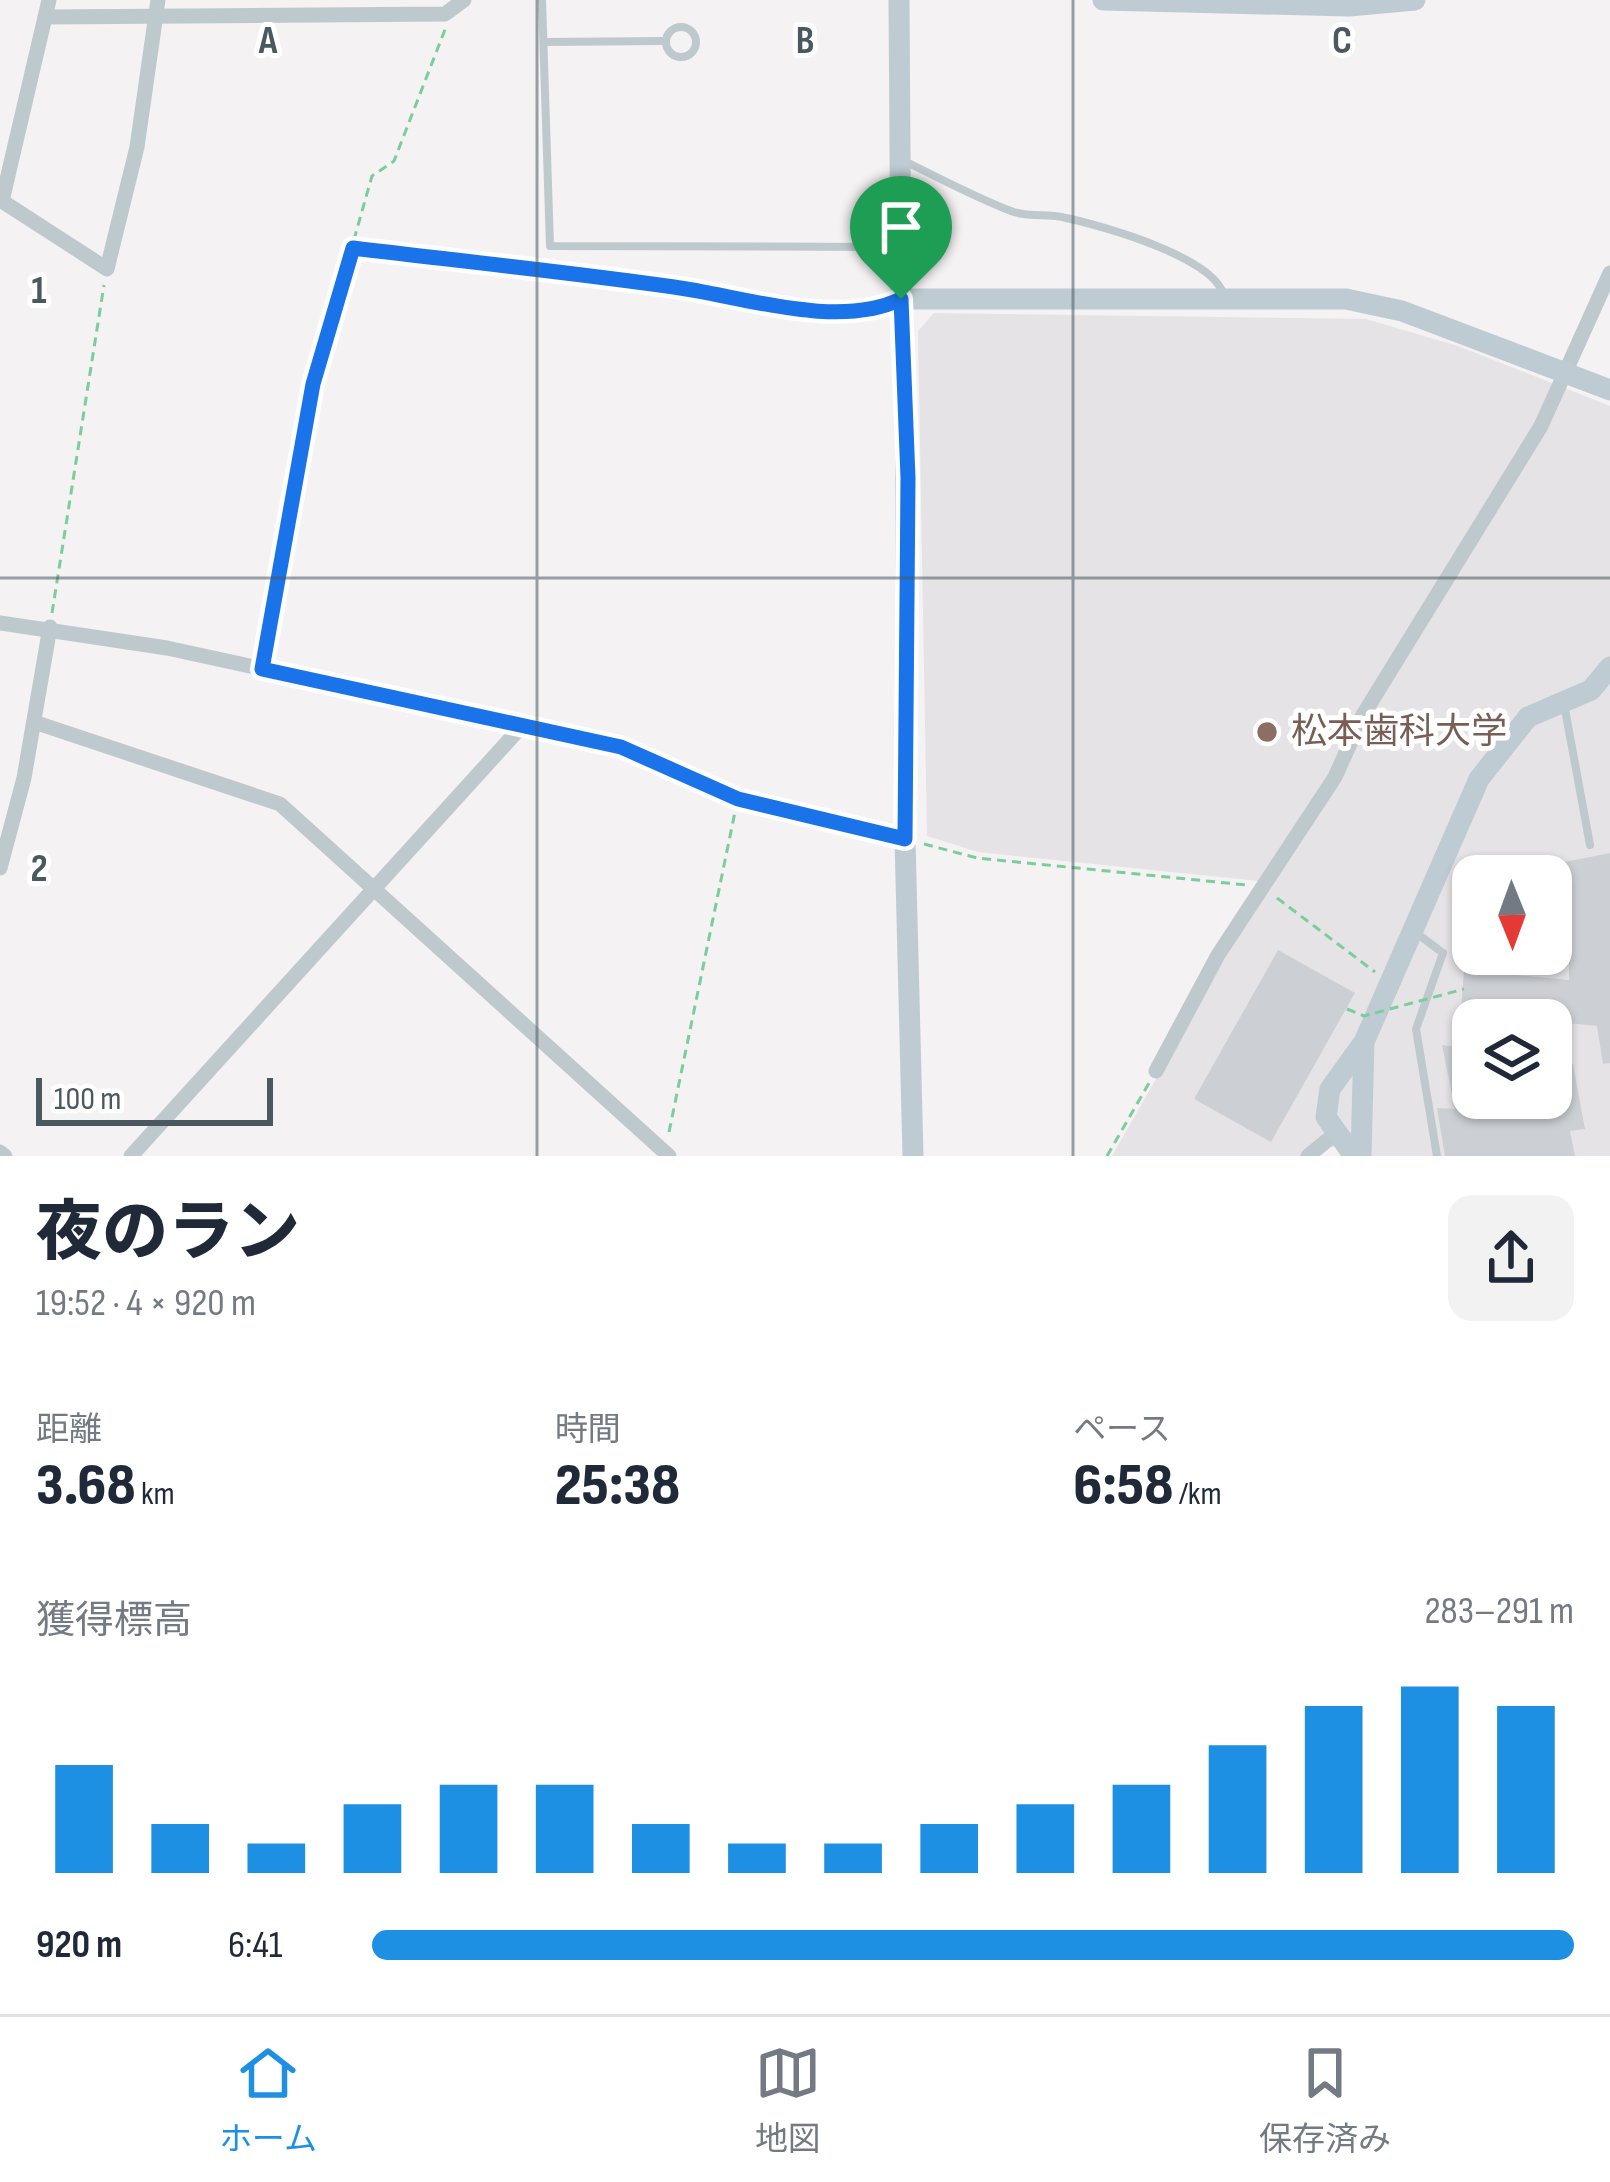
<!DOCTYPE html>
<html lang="ja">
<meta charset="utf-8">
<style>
:root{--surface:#fff;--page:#f2f2f3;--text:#1f2937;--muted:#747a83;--line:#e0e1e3;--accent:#1e90e3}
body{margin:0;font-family:"Sofia Sans Condensed","Noto Sans JP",sans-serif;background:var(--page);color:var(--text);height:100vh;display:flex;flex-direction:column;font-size:45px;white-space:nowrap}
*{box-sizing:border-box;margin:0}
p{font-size:39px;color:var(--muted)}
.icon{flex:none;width:66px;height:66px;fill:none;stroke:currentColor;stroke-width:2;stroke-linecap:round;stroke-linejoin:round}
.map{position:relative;height:1156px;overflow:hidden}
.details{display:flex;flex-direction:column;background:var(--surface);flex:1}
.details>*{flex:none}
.needle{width:78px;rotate:179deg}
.controls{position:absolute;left:1452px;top:855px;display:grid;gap:24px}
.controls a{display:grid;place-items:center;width:120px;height:120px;border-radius:24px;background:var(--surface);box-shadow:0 3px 9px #0004;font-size:60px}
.scale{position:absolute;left:36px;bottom:30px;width:237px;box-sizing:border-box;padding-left:12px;border:6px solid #4a5960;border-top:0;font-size:33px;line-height:42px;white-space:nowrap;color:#4a5960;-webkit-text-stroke:9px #fff;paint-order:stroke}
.pin{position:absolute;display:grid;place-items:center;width:102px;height:102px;color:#fff;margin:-123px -51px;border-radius:50% 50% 50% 0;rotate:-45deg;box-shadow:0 0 12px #0007}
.pin .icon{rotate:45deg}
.round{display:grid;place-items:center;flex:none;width:126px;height:126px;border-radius:24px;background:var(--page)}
.head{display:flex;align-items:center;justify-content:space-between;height:204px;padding:0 36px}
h1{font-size:66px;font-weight:800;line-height:90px}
.stats{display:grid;grid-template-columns:repeat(3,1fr);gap:18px;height:204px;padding:12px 36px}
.stats div{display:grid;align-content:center}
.stats b{font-size:60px;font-weight:800}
.stats small{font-size:33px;font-weight:400}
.stats p{font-size:33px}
.chart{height:336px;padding:24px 36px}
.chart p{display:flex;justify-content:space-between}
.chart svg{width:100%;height:216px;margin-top:12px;stroke:var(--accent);stroke-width:6}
ul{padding:0 36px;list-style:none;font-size:39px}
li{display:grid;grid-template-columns:192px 144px 1fr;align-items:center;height:90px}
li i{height:30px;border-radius:15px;background:var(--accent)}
.menu{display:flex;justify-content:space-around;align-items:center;height:168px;border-top:3px solid var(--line);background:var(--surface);font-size:33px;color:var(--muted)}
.menu a{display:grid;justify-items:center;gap:6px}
.menu .active{color:var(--accent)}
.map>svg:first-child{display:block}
.education{fill:#e5e3e5;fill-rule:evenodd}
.building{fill:#ccd0d4}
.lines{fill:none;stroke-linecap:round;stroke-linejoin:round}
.path{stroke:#7bce99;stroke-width:3;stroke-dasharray:9 6;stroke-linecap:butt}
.lane{stroke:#bec9ce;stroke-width:8}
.street{stroke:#bec9ce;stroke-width:15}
.secondary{stroke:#bfcbd3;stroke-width:21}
.path-bridge{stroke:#7bce99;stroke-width:3;stroke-dasharray:9 6;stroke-linecap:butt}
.route-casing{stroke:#fff;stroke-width:24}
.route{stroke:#1a73e8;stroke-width:15}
.grid{fill:none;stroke:#4a5960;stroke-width:3;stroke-opacity:0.55}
.education-dot{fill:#8d6e63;stroke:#fff;stroke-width:4.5}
.labels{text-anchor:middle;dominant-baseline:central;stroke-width:10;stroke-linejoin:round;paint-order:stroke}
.education-label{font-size:36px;fill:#785e54;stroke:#fff;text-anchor:start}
.grid-label{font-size:39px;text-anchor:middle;font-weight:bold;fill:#4a5960;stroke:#fff;stroke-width:10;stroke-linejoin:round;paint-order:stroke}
</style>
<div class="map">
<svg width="1610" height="1156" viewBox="0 0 1610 1156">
<rect width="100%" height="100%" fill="#f4f2f3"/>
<path class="education" d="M934,313L1366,319L1458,346L1610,406V1156H1342L1335,1146L1302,1156H1112L1260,897L1271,888L1259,881L978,852L927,836L918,331ZM1473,876H1551V954H1473ZM1473,1020H1551V1098H1473Z"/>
<g class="building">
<polygon points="1610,853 1610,1063 1603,1064 1597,1026 1461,1012 1464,970 1569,980 1569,926 1563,913 1554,915 1551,876 1524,876 1524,870"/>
<polygon points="1278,950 1355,993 1271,1142 1194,1099"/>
<polygon points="1442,1045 1473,1049 1473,1098 1551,1098 1551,1068 1573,1064 1585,1129 1570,1131 1575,1156 1445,1156 1437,1108 1455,1109"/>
</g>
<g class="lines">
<g class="path">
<polyline points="353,247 680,288 780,308 883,307"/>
<polyline points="52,613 104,285"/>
<polyline points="265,650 313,384 372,176 394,161 446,27"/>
<polyline points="924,844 977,858 1247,885"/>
<polyline points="1277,898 1375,972"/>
<polyline points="669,1132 735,812"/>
<polyline points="1107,1156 1149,1083"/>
</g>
<g class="lane">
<polyline points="542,0 550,246 895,247"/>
<circle cx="681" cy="42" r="15"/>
<polyline points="544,42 665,41"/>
<path d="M902,160C938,177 974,197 1011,211C1029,218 1049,213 1066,218C1104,226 1220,259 1224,298"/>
<polyline points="1564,704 1590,845"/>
<polyline points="1415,932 1443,953 1416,1029 1437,1156"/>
</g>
<g class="street">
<polyline points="49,0 2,201 107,269 137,147 158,0"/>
<polyline points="45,17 445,14 464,0"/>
<polyline points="901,299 906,405"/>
<polyline points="0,623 167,648 621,747 738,798 905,839"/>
<polyline points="34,722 280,804 669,1156"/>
<polyline points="0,868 24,778 50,627"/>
<polyline points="1156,1071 1218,955 1335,777 1363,715 1541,426 1610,273"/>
<polyline points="0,1152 5,1156"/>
<polyline points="131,1156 522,726"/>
<polyline points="1308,1156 1335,1134"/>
</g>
<g class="secondary">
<polyline points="899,0 901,299 1346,299 1402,311 1610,390"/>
<polyline points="1103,0 1349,6 1415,0"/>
<polyline points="906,405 905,839 913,1156"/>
<polyline points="1354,1156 1326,1117 1330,1089 1364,1042 1479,779 1528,717 1591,690 1610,667"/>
<polyline points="1361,1156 1364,1042"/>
</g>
<polyline class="path-bridge" points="1347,1009 1364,1016 1464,989"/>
</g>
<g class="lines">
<g class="route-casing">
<path id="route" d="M353,248C460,261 568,272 674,287C741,296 837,330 901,299L908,478L905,839L738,799L621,747L262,669L313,384Z"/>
</g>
<use href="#route" class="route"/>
</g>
<path class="grid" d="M537,0V1156M1073,0V1156M0,578H1610"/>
<circle class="education-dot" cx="1267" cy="732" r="12"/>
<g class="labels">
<g class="education-label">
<text x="1291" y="732">松本歯科大学</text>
</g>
</g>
<g class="grid-label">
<text x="268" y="53">A</text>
<text x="805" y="53">B</text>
<text x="1342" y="53">C</text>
<text x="39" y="303">1</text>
<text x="39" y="881">2</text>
</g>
</svg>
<div class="controls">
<a><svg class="needle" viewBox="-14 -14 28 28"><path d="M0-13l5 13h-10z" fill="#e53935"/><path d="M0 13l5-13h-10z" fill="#747a83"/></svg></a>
<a><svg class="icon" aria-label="layers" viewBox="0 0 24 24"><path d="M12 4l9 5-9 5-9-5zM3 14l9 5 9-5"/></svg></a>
</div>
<div class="scale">100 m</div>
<div class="pin" style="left:901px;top:299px;background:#1e9e55"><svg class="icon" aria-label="arrive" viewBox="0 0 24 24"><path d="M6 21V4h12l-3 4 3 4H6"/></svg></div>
</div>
<section class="details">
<div class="head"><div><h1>夜のラン</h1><p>19:52 · 4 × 920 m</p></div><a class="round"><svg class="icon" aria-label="share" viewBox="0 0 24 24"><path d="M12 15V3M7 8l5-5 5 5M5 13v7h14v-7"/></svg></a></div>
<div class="stats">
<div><p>距離</p><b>3.68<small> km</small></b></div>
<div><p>時間</p><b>25:38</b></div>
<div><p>ペース</p><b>6:58<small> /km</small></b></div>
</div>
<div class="chart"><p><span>獲得標高</span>283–291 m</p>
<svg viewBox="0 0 160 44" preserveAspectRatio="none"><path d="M5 44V22M15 44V34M25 44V38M35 44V30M45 44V26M55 44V26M65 44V34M75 44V38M85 44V38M95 44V34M105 44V30M115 44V26M125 44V18M135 44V10M145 44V6M155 44V10"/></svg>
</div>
<ul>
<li><b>920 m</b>6:41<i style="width:100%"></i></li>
</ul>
</section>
<nav class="menu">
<a class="active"><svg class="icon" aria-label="home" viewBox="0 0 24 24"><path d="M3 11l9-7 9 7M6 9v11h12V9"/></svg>ホーム</a>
<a><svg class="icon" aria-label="map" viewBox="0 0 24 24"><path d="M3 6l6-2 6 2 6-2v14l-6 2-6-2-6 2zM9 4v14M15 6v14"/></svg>地図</a>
<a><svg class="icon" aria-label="saved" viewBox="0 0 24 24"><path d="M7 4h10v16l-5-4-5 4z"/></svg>保存済み</a>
</nav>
